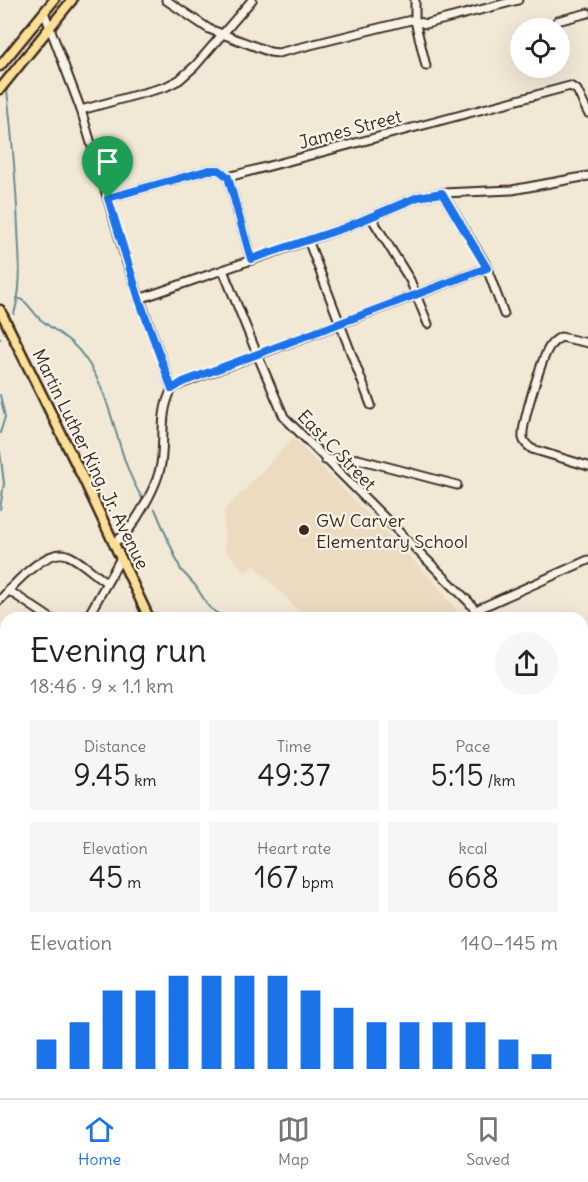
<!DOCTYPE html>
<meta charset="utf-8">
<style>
:root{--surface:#fff;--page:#f6f6f6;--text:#222;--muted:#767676;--line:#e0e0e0;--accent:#1a73e8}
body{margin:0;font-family:Delius,sans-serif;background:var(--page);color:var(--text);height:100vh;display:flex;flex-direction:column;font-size:22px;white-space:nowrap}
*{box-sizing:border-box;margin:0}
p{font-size:20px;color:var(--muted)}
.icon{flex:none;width:33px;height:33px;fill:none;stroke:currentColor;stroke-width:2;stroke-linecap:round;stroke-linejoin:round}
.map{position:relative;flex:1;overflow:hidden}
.details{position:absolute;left:0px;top:612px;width:588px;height:486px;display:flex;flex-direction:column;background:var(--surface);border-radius:18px 18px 0 0;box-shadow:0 6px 24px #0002}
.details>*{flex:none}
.controls{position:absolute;left:510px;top:18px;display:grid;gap:12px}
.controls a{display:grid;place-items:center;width:60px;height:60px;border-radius:50%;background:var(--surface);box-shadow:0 6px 24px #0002;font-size:30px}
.pin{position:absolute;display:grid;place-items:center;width:51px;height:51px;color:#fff;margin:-62px -26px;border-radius:50% 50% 50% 0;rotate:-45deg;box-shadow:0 0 6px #0007}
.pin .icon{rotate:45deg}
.round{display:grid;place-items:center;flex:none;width:63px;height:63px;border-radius:32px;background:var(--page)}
.overview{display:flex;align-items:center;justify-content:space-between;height:102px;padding:0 30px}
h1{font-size:33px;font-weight:600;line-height:45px}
.stats{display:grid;grid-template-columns:repeat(3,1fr);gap:9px;height:102px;padding:6px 30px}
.stats div{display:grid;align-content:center;border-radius:0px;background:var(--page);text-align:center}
.stats b{font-size:30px;font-weight:600}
.stats small{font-size:16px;font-weight:400}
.stats p{font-size:16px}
.chart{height:168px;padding:12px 30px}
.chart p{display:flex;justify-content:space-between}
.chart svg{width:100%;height:108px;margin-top:6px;stroke:var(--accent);stroke-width:6}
.dock{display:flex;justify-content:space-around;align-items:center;height:84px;border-top:2px solid var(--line);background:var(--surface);font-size:16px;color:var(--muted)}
.dock a{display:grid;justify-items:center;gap:3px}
.dock .on{color:var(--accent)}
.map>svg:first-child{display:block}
.built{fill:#ecdac1}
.green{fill:#9ce4b2;stroke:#6c8768;stroke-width:1.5}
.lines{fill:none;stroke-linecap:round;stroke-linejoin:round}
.stream{stroke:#668c95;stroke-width:2}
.minor-casing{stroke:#3b2a1e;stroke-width:11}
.major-casing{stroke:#3b2a1e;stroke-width:13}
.minor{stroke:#f7f3e8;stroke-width:7}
.major{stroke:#fbdf96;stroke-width:8}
.route-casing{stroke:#fff;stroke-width:12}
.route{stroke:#1a73e8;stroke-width:8}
.poi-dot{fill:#3b2a1e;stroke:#f7f3e8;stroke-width:2}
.labels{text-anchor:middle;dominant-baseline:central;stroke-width:4.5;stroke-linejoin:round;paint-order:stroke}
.street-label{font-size:18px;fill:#3b2a1e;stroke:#f7f3e8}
.poi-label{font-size:18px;fill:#3b2a1e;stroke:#f7f3e8;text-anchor:start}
</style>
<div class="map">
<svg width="588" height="1098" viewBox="0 0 588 1098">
<rect width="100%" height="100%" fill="#f2e8d6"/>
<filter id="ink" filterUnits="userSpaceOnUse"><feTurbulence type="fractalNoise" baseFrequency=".0167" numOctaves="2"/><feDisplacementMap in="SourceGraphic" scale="12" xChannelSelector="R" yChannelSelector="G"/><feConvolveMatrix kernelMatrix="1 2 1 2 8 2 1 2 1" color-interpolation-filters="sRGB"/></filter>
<g filter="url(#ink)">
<polygon class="built" points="293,438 435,583 462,618 306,618 254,565 246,573 225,549 224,511"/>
<g class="green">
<polygon points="0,819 6,825 5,969 0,966"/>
<polygon points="0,971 6,974 6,1092 86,1092 89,1098 0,1098"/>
</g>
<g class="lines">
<g class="stream">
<path d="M7,90C12,136 16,182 18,228C19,259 23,283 14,314"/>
<path d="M17,298C27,300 32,312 40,319C57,333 72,339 85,358C115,400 115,454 142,498"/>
<polyline points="0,339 1,338"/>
<polyline points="0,395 5,417 0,433"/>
<polyline points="0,452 4,483 0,509"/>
<polyline points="155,509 181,570 195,585 209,607 223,618"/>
</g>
<g class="minor-casing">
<g id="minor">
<polyline points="166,0 209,29 270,52 278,53 411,20 426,24 518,0"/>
<polyline points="415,0 415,21 426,66"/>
<path d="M44,12L81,110L126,260L172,389C159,413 165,438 161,464C158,481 150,496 141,511C133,524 127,535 113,543"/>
<polyline points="557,21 588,13"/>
<polyline points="81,110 165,87 179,80 195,66 252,0"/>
<polyline points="228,177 570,86 577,90 588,113"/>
<polyline points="228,177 251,259"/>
<polyline points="442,193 485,263 504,314"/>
<polyline points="108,198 209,170 219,170 228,177"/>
<polyline points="371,217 410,280 428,324"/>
<polyline points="308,240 371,405"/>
<polyline points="223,270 257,354 284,417 469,602 481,618"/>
<polyline points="139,299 344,228 418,197 442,193 512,190 588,176"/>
<path d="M588,343L561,337C557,339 553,342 550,346C542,357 521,425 523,438C524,443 528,446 532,449L588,466"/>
<polyline points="172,389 183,383 487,268"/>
<polyline points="325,460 346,458 358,459 457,485"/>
<polyline points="8,590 50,618"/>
<path d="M0,600C12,586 47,547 67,555C81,560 93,574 106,582"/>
<polyline points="476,610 588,560"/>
<polyline points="87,618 121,558"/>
<polyline points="582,671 588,668"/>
<polyline points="0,705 6,710"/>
<polyline points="0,755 6,746"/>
<polyline points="582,783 588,780"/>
<polyline points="582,847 588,861"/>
<polyline points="582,912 588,909"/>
<polyline points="582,1044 588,1041"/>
<polyline points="168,1098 181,1092"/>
<polyline points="462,1098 475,1092"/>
</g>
</g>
<g class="major-casing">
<g id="major">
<polyline points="0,66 54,0"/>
<polyline points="0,89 72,0"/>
<polyline points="0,310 84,480 149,618"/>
<polyline points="368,1092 371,1098"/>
</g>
</g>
<use href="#minor" class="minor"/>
<use href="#major" class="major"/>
</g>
</g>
<g class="lines" filter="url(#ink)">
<g class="route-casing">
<polygon id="route" points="209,170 219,170 228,177 251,259 344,228 418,197 442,193 487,268 183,382 172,389 139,299 108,198"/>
</g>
<use href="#route" class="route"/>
</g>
<circle class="poi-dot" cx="304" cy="530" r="6"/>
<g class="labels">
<g class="street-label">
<text transform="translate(350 129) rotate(-15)">James Street</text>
<text transform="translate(337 450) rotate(46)">East C Street</text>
<text transform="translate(91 459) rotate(64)">Martin Luther King, Jr. Avenue</text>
</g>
<g class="poi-label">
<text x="316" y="520">GW Carver<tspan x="316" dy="21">Elementary School</tspan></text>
</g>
</g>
</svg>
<div class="controls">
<a><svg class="icon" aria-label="locate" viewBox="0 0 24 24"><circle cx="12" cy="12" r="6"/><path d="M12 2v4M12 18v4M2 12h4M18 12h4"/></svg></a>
</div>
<div class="pin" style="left:108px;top:198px;background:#1e9e55"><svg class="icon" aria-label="arrive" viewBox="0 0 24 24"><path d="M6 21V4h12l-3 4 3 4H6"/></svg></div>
<section class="details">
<div class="overview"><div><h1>Evening run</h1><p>18:46 · 9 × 1.1 km</p></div><a class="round"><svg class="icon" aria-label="share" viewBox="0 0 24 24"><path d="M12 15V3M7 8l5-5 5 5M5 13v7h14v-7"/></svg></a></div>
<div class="stats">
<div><p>Distance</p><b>9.45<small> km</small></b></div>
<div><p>Time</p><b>49:37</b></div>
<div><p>Pace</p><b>5:15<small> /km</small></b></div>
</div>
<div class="stats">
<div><p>Elevation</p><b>45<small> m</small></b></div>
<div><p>Heart rate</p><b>167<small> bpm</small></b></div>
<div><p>kcal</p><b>668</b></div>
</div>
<div class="chart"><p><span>Elevation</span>140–145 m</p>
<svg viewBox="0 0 160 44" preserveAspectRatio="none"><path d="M5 44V32M15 44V25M25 44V12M35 44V12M45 44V6M55 44V6M65 44V6M75 44V6M85 44V12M95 44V19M105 44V25M115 44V25M125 44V25M135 44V25M145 44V32M155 44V38"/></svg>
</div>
</section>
</div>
<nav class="dock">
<a class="on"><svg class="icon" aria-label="home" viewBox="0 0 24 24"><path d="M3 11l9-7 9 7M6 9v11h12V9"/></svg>Home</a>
<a><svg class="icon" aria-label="map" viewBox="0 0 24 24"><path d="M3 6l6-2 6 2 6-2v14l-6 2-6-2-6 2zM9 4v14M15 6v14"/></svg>Map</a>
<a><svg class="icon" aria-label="saved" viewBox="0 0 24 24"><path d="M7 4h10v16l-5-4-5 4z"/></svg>Saved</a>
</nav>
